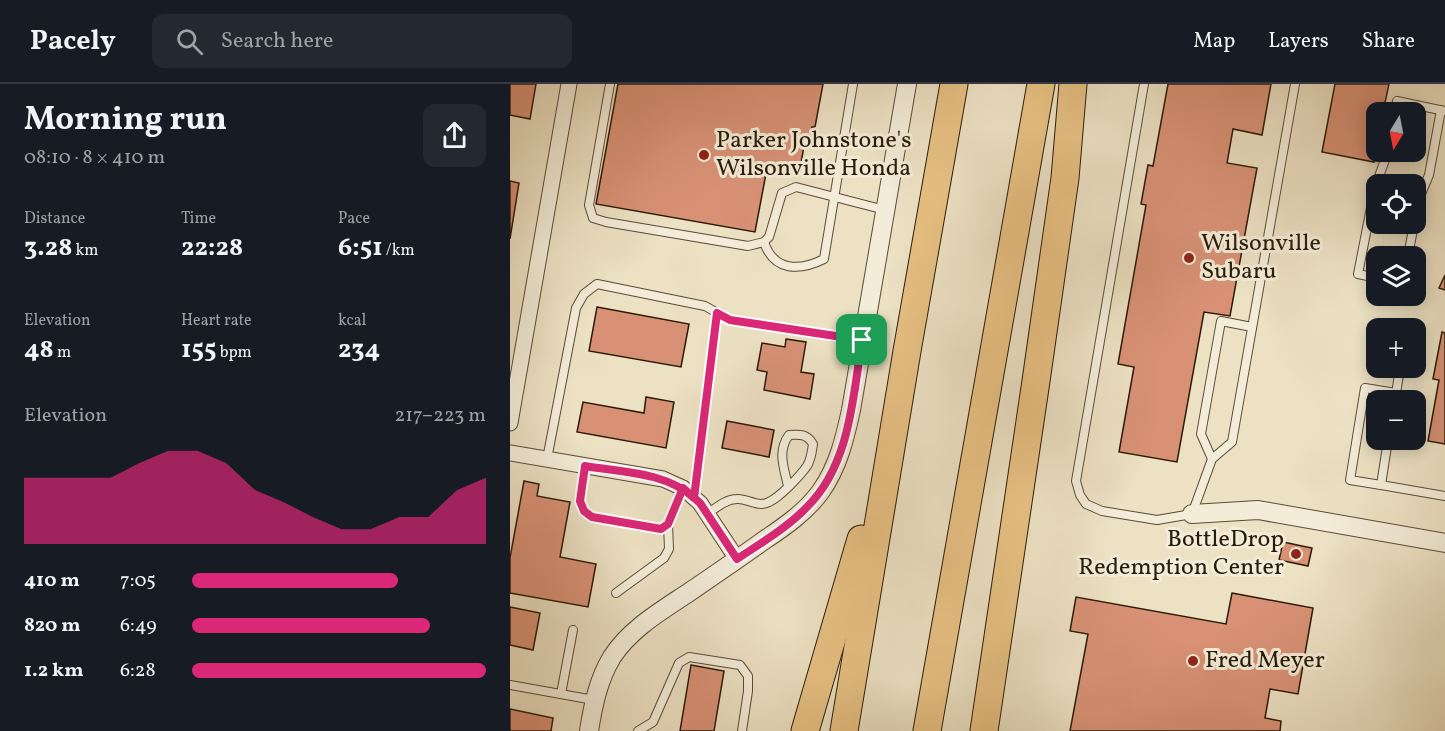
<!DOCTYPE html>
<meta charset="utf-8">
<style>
:root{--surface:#171b24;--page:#242831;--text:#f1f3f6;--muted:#9ea1a6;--line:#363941;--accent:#db2777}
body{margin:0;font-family:Vollkorn,serif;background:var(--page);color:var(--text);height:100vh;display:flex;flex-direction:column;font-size:22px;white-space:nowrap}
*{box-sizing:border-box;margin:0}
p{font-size:20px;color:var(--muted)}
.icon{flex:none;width:33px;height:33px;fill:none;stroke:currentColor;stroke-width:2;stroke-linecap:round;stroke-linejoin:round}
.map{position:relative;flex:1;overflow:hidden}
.drawer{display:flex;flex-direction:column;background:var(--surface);width:510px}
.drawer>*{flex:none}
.needle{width:39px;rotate:190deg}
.fabs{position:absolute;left:856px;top:18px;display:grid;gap:12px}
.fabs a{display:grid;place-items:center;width:60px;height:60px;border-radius:12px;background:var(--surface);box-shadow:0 3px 15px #0003;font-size:30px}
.pin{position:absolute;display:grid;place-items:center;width:51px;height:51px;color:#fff;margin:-26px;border-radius:12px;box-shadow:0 3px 9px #0006}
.round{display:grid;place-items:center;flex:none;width:63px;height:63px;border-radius:12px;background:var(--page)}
.headline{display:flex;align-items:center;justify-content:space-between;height:102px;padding:0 24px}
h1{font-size:33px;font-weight:700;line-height:45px}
.figures{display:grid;grid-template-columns:repeat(3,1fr);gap:9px;height:102px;padding:6px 24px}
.figures div{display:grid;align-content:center}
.figures b{font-size:26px;font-weight:700}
.figures small{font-size:16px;font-weight:400}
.figures p{font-size:16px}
.chart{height:168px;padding:12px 24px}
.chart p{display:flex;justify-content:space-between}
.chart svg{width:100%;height:108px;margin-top:6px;fill:var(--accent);opacity:.7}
ul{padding:0 24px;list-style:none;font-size:20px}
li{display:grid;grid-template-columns:96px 72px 1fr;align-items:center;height:45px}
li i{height:15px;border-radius:8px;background:var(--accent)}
header{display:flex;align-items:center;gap:36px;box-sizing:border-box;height:84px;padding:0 30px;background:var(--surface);border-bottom:2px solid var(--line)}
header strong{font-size:28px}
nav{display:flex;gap:33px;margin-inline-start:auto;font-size:21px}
.search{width:420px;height:54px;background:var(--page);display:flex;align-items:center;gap:15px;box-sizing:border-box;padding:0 21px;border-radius:12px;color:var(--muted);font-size:22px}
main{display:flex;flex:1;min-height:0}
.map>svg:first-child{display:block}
.building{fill:#d89175;stroke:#291b07;stroke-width:1.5}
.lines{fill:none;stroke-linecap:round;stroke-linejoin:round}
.service-casing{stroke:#5a4c36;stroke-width:10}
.minor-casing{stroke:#5a4c36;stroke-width:17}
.tertiary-casing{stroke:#5a4c36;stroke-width:20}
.motorway-casing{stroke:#291b07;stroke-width:29}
.service{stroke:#f3ecd8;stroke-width:8}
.minor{stroke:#f3ecd8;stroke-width:15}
.tertiary{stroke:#f3ecd8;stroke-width:18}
.motorway{stroke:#e6c082;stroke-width:27}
.route-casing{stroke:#fff;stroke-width:12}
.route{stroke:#db2777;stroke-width:8}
.poi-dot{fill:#8f2418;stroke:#f3ecd8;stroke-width:2}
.labels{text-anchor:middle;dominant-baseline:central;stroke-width:6;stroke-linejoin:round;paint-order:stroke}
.poi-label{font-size:24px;fill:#291b07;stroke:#f3ecd8;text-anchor:start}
</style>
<header>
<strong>Pacely</strong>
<div class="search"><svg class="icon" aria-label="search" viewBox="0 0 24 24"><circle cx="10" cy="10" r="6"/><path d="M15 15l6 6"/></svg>Search here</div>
<nav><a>Map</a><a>Layers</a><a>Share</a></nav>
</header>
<main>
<section class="drawer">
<div class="headline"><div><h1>Morning run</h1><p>08:10 · 8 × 410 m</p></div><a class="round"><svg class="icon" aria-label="share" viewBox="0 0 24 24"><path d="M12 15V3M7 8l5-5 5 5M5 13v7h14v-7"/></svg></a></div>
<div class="figures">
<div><p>Distance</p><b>3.28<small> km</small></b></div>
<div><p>Time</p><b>22:28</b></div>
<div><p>Pace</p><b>6:51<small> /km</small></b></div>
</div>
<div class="figures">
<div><p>Elevation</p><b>48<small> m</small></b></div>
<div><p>Heart rate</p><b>155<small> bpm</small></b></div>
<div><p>kcal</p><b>234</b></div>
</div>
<div class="chart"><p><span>Elevation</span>217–223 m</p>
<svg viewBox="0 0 160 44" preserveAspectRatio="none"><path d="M0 44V17L10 17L20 17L30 17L40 11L50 6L60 6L70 11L80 22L90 27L100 33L110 38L120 38L130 33L140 33L150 22L160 17V44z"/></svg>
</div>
<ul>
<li><b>410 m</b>7:05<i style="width:70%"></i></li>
<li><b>820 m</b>6:49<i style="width:81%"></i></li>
<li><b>1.2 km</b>6:28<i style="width:100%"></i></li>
</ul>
</section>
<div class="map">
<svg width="935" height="647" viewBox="0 0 935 647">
<rect width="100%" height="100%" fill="#ece1c3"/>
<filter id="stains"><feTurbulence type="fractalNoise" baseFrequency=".00333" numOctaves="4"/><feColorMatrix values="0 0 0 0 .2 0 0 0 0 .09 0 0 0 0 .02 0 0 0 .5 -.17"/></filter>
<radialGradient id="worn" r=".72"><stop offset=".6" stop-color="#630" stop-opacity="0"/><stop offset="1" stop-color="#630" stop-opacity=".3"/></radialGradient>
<g class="building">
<polygon points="0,0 26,0 20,35 0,31"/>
<polygon points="108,0 313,0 305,43 302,43 298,63 294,62 290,85 258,79 245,148 86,120"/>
<polygon points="658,0 761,0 752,51 723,45 717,79 747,84 720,232 694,228 667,378 609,368 624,283 608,280 636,121 631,120 638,81 643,82"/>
<polygon points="825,0 879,0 873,28 867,28 867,63 864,78 812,68"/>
<polygon points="0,97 9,99 0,155"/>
<polygon points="935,191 935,206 929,204"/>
<polygon points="87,223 179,240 171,283 79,267"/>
<polygon points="932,248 935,249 935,360 918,357 929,296 923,295"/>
<polygon points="276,255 296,258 291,288 304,290 300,315 254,306 257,288 247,286 252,259 275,263"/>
<polygon points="136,313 164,318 156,364 67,348 73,318 134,329"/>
<polygon points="217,337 264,346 259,373 212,364"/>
<polygon points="14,397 29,400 27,412 60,418 50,473 86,480 78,523 0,509 0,474"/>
<polygon points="773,458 802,464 798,482 769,476"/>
<polygon points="722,509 803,524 788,610 760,605 755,634 771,637 770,647 560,647 578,550 560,547 566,513 716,540"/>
<polygon points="0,523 30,529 23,566 0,561"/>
<polygon points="181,581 214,587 204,647 170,647"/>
<polygon points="0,625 43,634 41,647 0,647"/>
</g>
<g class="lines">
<g class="service-casing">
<g id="service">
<polyline points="100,0 79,121 83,134 96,138 238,162 254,158 259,153 272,109 286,103 375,126"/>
<polyline points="634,0 566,397 570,411 576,420 592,427 647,436 682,430 702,375 722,358 785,0"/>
<polyline points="885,28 887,17 935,27"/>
<polyline points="906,126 908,117 919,91 931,26"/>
<path d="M254,158C264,188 290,187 314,175L343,0"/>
<polyline points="898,172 904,140"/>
<polyline points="867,194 848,190 865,103 878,68"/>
<polyline points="885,316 890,284"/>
<polyline points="878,356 871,401 935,412"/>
<polyline points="37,375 66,224 74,210 87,200 195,222 220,236 352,257"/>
<polyline points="702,375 691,350 711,237 742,243"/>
<polyline points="75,382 70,417 74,427 82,433 151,445 158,440 173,404"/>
<polyline points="871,401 840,396 855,304 886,309"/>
<polyline points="184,412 207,229"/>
<path d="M197,430C206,424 216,415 227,415C237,414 247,424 259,418C270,413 290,392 297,382C301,376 302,367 303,360C297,350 290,350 279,351C267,367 274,384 278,402"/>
<polyline points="106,509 154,474 159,465 158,440"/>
<polyline points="0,601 84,616"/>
<polyline points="51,610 63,546"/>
<polyline points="128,647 143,638 169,579 179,573 230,581 238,592 238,607 232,647"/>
</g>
</g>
<g class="minor-casing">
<g id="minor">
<polyline points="0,339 59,0"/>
<polyline points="0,369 153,395 173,404 190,419 227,475"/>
</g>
</g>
<g class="tertiary-casing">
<g id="tertiary">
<polyline points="682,430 748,426 935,459"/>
<path d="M79,647C83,622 88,596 102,573C120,545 151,527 178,509C203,492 228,475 253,457C274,443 296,428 311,407C328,383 335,354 341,326L397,0"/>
</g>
</g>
<g class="motorway-casing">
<g id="motorway">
<polyline points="295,647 351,455"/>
<polyline points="334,647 397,267 444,0"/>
<polyline points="417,647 531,0"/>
<polyline points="474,647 526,297 555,94 563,0"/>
</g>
</g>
<use href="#service" class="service"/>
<use href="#minor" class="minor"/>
<use href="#tertiary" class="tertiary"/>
<use href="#motorway" class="motorway"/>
</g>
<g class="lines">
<g class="route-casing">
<path id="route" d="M352,256L220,236L207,229L184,414C156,388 111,388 75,382L70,417L74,427L82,433L151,445L158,440L173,404L190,419L227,475C251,459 277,444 297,423C340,381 343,313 352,256"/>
</g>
<use href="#route" class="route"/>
</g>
<g class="poi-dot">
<circle cx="194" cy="71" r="6"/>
<circle cx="679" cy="174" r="6"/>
<circle cx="786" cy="470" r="6"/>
<circle cx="683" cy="577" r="6"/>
</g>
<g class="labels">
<g class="poi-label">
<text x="206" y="57">Parker Johnstone's<tspan x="206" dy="28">Wilsonville Honda</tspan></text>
<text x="691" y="160">Wilsonville<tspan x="691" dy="28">Subaru</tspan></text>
<text x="774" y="456" text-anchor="end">BottleDrop<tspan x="774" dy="28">Redemption Center</tspan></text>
<text x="695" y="577">Fred Meyer</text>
</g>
</g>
<rect width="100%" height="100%" filter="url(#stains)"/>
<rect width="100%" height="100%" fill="url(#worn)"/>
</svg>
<div class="fabs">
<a><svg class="needle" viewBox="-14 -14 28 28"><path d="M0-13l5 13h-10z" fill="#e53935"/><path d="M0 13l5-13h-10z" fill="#9ea1a6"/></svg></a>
<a><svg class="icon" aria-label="locate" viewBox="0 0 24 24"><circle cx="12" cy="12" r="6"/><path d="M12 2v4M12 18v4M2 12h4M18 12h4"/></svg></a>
<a><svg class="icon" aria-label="layers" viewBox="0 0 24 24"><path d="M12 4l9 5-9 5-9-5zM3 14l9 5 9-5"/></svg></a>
<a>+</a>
<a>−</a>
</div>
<div class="pin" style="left:352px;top:256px;background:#1e9e55"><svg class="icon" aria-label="arrive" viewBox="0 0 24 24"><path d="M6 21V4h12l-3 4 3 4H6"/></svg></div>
</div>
</main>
